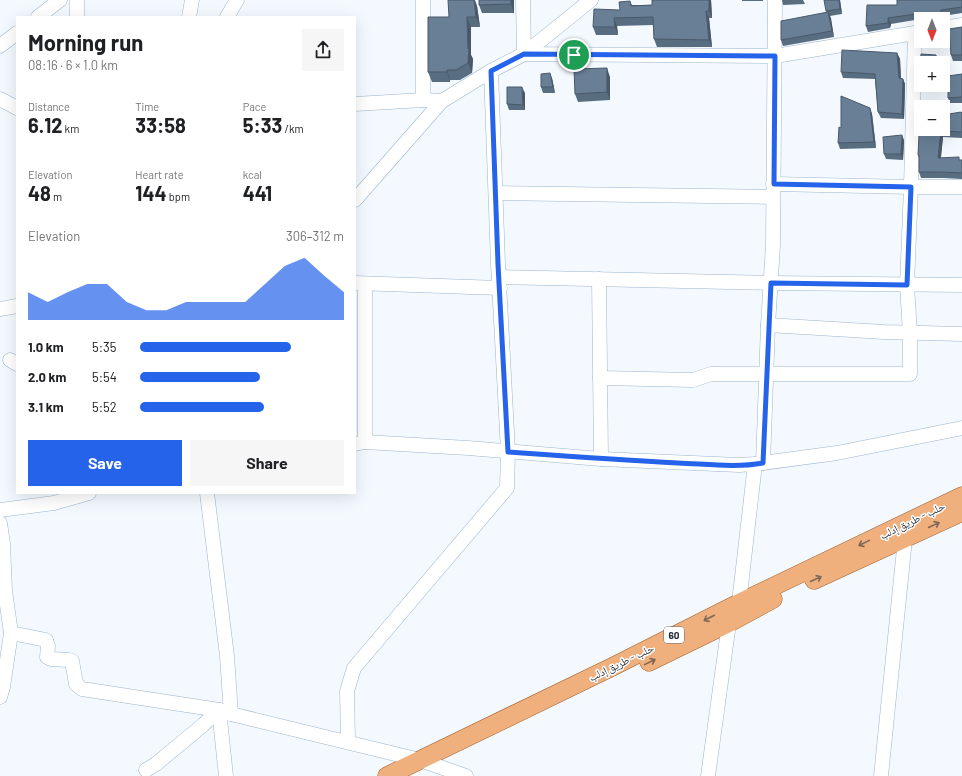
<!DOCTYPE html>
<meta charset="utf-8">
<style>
:root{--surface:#fff;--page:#f6f6f6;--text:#202124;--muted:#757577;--accent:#2563eb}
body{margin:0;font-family:Barlow,"Noto Naskh Arabic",sans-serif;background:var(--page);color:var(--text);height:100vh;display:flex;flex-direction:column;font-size:15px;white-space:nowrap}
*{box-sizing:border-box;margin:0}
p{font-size:13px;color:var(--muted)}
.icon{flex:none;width:22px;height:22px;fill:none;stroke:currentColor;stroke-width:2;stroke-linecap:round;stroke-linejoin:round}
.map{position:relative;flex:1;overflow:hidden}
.panel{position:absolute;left:16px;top:16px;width:340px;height:478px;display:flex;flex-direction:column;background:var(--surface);border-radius:0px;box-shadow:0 4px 16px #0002}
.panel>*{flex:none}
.needle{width:26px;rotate:180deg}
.controls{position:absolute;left:914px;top:12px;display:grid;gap:8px}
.controls a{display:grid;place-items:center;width:36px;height:36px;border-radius:0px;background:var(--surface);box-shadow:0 4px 16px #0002;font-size:20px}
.pin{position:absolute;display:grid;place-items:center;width:34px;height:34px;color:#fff;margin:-17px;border:2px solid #fff;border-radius:50%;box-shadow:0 1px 4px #0007}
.round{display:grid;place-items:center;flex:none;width:42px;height:42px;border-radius:0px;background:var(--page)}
.overview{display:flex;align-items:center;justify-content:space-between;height:68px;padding:0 12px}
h1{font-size:22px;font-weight:700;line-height:30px}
.stats{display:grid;grid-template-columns:repeat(3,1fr);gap:6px;height:68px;padding:4px 12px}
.stats div{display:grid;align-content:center}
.stats b{font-size:20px;font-weight:700}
.stats small{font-size:11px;font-weight:400}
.stats p{font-size:11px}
.chart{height:112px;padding:8px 12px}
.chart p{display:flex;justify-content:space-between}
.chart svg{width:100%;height:72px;margin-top:4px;fill:var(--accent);opacity:.7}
.button{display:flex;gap:8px;margin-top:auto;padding:8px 12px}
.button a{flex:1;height:46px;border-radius:0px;background:var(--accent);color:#fff;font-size:16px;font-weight:700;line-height:46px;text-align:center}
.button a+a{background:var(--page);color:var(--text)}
ul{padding:0 12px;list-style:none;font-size:13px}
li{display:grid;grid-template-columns:64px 48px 1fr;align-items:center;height:30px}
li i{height:10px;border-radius:5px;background:var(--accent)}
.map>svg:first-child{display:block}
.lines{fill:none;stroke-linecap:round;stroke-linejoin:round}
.minor-casing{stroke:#9cb5ce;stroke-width:15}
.major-casing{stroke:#a15f2b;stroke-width:19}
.minor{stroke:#fff;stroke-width:14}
.major{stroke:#f0b07d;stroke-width:18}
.wall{fill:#596d81}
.shaded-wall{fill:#495969}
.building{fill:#687f96;stroke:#495969}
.oneway{stroke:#7f6755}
.route-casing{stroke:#fff;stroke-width:8}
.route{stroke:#2563eb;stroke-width:5}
.labels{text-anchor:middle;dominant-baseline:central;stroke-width:3;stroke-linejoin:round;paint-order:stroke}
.shield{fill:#fff;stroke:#646b72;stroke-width:1}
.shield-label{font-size:10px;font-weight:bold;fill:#222c35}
.street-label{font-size:11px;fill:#222c35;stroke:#fff}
</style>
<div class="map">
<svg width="962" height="776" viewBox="0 0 962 776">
<rect width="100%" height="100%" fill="#f3f9fe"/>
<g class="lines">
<g class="minor-casing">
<g id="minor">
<polyline points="523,0 524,54 775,56 921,32"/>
<polyline points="38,17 60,0"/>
<polyline points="77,17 77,0"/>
<polyline points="189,17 192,0"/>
<polyline points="227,17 237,0"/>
<polyline points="943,28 962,25"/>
<polyline points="0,46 17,33"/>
<polyline points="0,99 17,108"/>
<polyline points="423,100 423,0"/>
<polyline points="355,104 423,100 442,101 491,71 524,54 591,0"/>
<polyline points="773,184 911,187 915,33"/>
<polyline points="496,193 773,197"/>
<polyline points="355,200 442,101"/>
<polyline points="499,277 771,283 962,285"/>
<polyline points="599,279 601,459"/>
<polyline points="355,283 500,288"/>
<polyline points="365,284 365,442"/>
<polyline points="0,309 17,306"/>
<polyline points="768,325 884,332 962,334"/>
<polyline points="10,360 17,364"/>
<polyline points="600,378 693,380 711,374 910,374 910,333 907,285 911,187 962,187"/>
<polyline points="355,444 365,442 468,448 601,459 739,465 755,464 837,453 962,428"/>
<polyline points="763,463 768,325 773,245 775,0"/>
<polyline points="207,493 227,656 231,714 420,760 466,776"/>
<polyline points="0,510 54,503 89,493"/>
<polyline points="0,523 3,544 5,591 11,633 3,687 0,697"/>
<polyline points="739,603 755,464"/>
<polyline points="11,633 46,640 48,646 47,657 51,659 69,660 72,661 76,684 82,689 219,710 231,714"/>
<polyline points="219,710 226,776"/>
<polyline points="348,742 347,691 354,668 507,488 508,451 498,264 491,71"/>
<polyline points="146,770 156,764 203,725 219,710"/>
<polyline points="708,776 730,616"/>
<polyline points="881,776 905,539"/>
</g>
</g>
<g class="major-casing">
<g id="major">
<polyline points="814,580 962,512"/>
<polyline points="649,662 729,623 773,599"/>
<polyline points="387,776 612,667 739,603 962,496"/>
</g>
</g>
<use href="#minor" class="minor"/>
<use href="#major" class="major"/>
</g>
<g class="wall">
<polygon points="514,0 514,13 482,13 479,5"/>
<polygon points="711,0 712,18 709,18 712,47 657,47 654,39 653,25 617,26 618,35 596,35 593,27 620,10 630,1 632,5 652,5"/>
<rect x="742" y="0" width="21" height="1"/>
<polygon points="782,0 803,0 805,4 783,5"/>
<polygon points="840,0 842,14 830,16 834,37 783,46 781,40 827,13 826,11"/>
<polygon points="962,0 962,13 943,16 943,19 921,19 891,24 890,28 868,32 866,26 897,5"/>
<polygon points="477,6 480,27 471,27 471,55 473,59 472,73 460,80 450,80 450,82 432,82 428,72 449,17"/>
<polygon points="962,27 962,61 953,61 951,55"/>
<polygon points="897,53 900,59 901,78 903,79 905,84 904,119 881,118 878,112 875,79 843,78 841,72"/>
<polygon points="962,74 962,103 950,103 948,98"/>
<polygon points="610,77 610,100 578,102 575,94"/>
<polygon points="552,78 555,93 543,93 541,87"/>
<polygon points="525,93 525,110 509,110 507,104"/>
<polygon points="870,108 872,114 876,148 840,149 838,143 841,128"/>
<polygon points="962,113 962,138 943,137 941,158 962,160 962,179 943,178 921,178 919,172 919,158 918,155 921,129"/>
<polygon points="904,140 903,160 886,159 884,154"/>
</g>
<g class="shaded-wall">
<polygon points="474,0 475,0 477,6 480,27 476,17"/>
<polygon points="511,0 514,0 514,13 511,4"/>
<polygon points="709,0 711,0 712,18 709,11"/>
<polygon points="839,0 840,0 842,14 840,9"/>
<polygon points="941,10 943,16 943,19 941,14"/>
<polygon points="706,11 709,18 712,47 709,40"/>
<polygon points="828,12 831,18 834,37 832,31"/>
<polygon points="467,17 471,27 471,55 473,59 472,73 468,63"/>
<polygon points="614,18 617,26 618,35 615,27"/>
<polygon points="888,18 891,24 890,28 888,23"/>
<polygon points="897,53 900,59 901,84 899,78"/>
<polygon points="936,55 938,60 938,63 936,63"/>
<polygon points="607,68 610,77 610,100 607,92"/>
<polygon points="447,70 450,80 450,82 447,72"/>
<polygon points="550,73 552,78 555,93 553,87"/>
<polygon points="903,79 905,84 904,119 902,114"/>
<polygon points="522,87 525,93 525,110 523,105"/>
<polygon points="870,108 872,114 876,148 874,142"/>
<polygon points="941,131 943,137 940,163 938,158"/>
<polygon points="902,135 904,140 903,160 901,154"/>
</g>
<g class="building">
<polygon points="448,0 474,0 476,17 467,17 468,49 469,49 468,63 456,70 447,70 447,72 428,72 428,17 449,17"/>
<polygon points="479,0 511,0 511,4 479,5"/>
<polygon points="652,0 709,0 709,11 706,11 709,40 654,39 653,17 614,18 615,27 593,27 594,9 620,10 619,2 630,1 631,6 652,5"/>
<polygon points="824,0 839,0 840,9 826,11"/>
<polygon points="897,0 962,0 962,7 941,10 941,14 936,16 923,17 923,13 888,18 888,23 866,26 867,5 897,5"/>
<polygon points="828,12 832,31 781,40 781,21"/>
<polygon points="962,27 962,55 951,55 949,29"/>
<polygon points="842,50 897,53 899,78 903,79 902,114 878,112 875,74 841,72"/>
<polygon points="921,54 936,55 936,63 921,63 921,74 920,74"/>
<polygon points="607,68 607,92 575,94 574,69"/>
<polygon points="550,73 553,87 541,87 541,74"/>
<polygon points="962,74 962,97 948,98 948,76"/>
<polygon points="507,87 522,87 523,105 507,104"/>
<polygon points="841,96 870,108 874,142 838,143 839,127 841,128"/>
<polygon points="961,112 962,113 962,132 941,131 938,158 959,157 959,160 962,160 962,173 941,172 919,172 919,155 918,155 920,115 921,115 921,129 943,129 943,115"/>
<polygon points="902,135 901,154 884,154 883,137"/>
</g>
<defs><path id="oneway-shaft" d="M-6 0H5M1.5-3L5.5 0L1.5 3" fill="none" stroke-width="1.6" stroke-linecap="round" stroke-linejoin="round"/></defs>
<g class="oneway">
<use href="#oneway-shaft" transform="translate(934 525) rotate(-25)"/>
<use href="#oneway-shaft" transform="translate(864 543) rotate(154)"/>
<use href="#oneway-shaft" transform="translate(816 579) rotate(-25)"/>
<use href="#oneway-shaft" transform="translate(709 618) rotate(153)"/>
<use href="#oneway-shaft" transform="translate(650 662) rotate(-26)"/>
</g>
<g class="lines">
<g class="route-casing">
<path id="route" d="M524,54L775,56L774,184L911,187L907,285L771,283L763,463C736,468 706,464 678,463C621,460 565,456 508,452L498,264L491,71Z"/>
</g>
<use href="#route" class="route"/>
</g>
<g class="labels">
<rect class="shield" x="664" y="627" width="20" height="16" rx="3"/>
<g class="shield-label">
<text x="674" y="635">60</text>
</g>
<g class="street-label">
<text transform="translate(912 520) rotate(-26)">حلب - طريق إدلب</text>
<text transform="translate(621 662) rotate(-26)">حلب - طريق إدلب</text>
</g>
</g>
</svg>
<div class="controls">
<a><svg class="needle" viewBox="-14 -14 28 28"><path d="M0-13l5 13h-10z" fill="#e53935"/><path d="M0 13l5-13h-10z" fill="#757577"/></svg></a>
<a>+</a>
<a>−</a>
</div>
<div class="pin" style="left:574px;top:55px;background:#1e9e55"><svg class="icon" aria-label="arrive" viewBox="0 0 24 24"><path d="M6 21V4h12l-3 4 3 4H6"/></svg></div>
<section class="panel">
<div class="overview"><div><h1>Morning run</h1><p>08:16 · 6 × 1.0 km</p></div><a class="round"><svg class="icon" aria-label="share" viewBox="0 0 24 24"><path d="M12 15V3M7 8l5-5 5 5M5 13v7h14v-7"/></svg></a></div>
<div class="stats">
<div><p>Distance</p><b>6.12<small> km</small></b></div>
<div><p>Time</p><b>33:58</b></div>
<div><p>Pace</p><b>5:33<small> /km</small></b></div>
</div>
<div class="stats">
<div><p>Elevation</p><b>48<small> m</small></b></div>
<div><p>Heart rate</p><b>144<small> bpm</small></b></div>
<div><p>kcal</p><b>441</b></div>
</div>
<div class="chart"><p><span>Elevation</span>306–312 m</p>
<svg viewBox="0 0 160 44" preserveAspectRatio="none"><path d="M0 44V27L10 33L20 27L30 22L40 22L50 33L60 38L70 38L80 33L90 33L100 33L110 33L120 22L130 11L140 6L150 17L160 27V44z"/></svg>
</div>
<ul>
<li><b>1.0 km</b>5:35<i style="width:74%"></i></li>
<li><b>2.0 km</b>5:54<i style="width:59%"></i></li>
<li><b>3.1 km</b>5:52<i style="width:61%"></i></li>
</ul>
<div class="button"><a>Save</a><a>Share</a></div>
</section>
</div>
